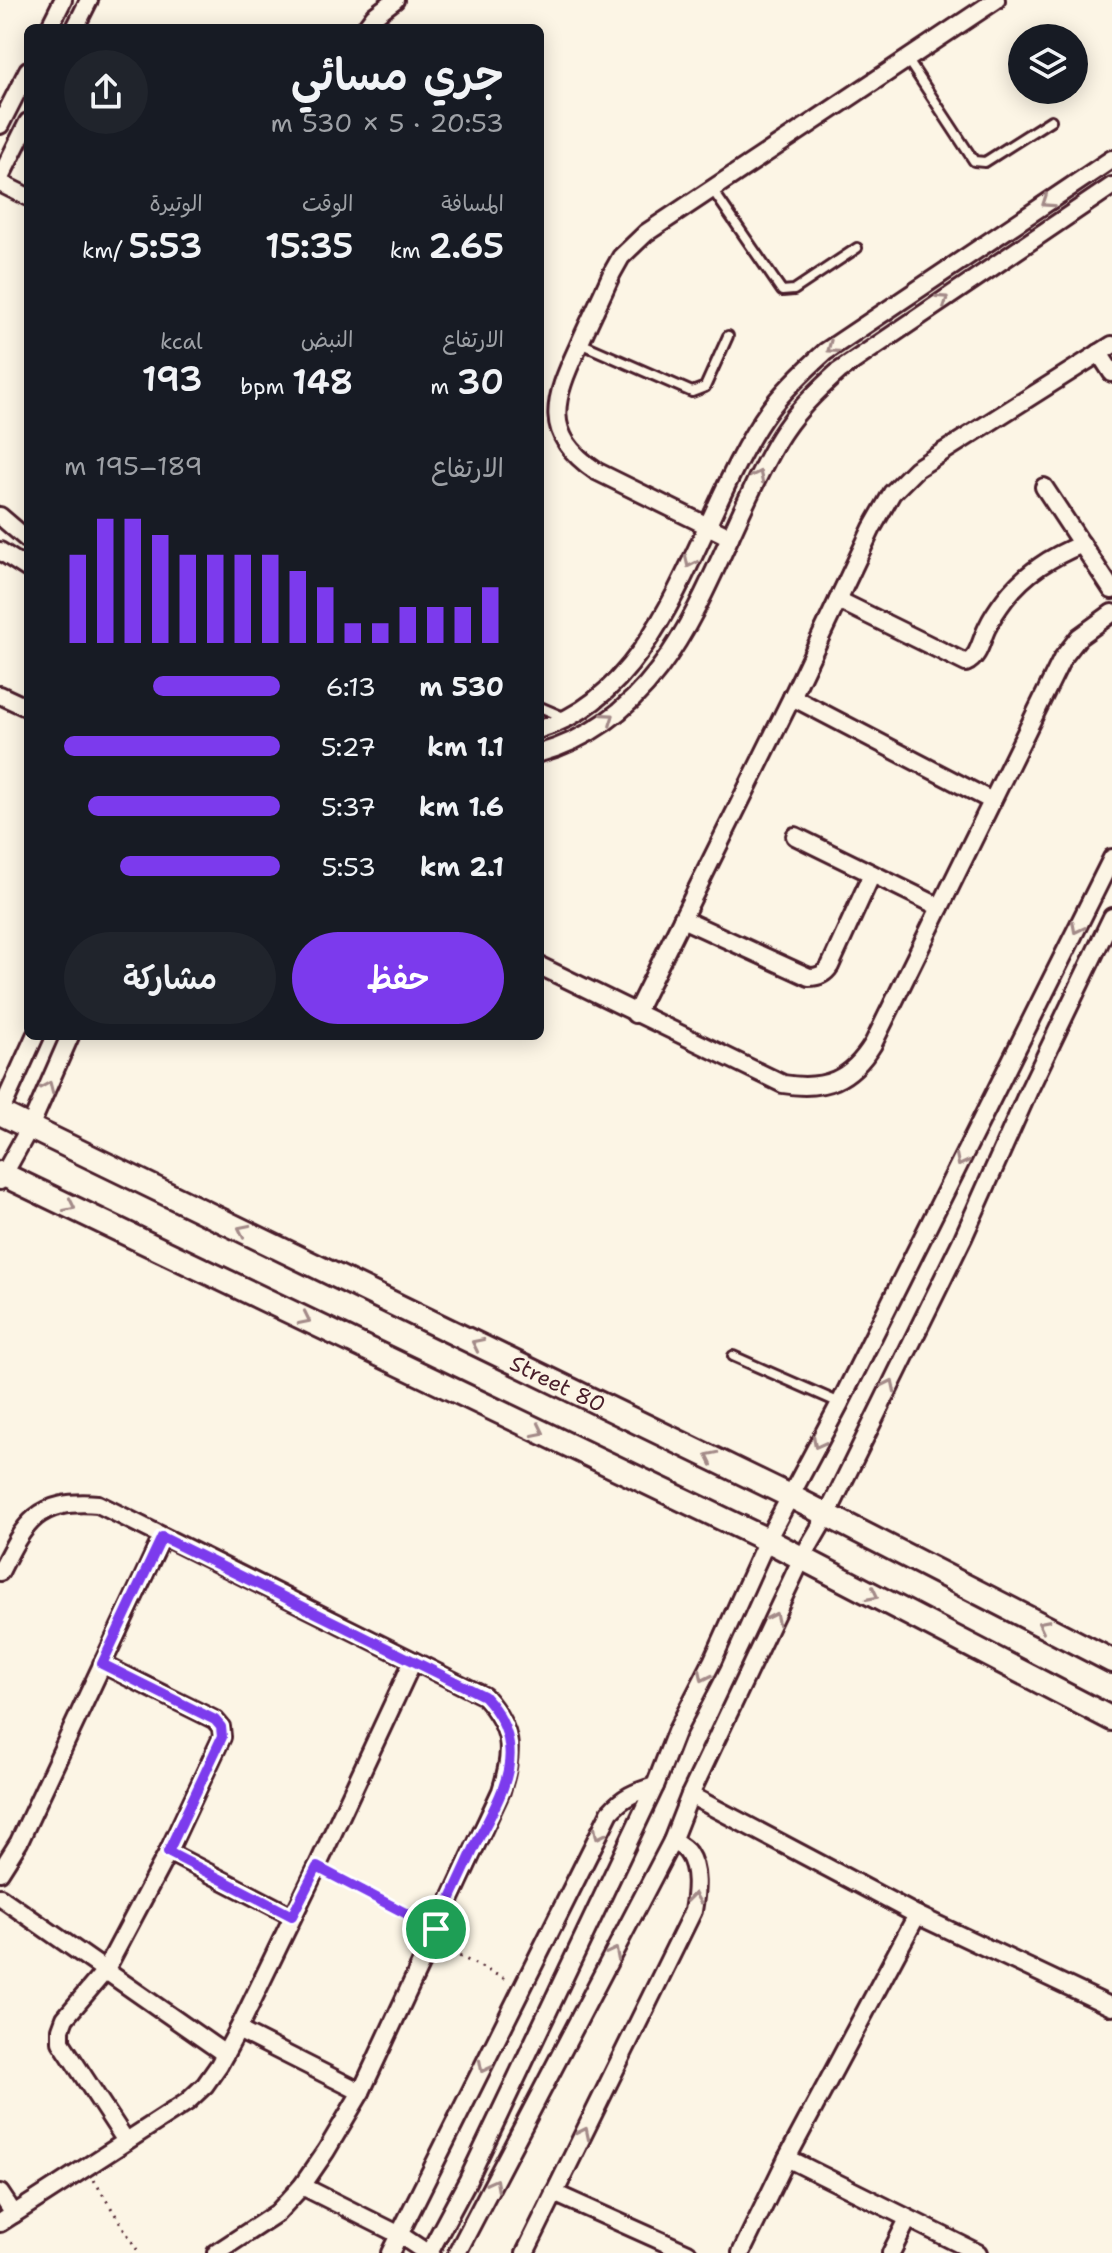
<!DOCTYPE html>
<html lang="ar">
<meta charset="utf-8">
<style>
:root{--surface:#171b24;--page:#20242c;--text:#f1f3f6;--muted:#9ea1a6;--accent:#7c3aed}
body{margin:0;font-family:"Shantell Sans","Playpen Sans Arabic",sans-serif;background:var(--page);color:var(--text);direction:rtl;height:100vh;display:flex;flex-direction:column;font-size:30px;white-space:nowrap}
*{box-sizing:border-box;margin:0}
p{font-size:26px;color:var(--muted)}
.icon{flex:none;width:44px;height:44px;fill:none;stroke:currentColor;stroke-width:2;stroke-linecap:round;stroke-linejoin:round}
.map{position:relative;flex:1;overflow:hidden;direction:ltr}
.sheet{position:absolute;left:24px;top:24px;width:520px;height:1016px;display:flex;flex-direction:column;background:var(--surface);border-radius:12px;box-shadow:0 4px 20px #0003;direction:rtl}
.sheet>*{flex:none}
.fabs{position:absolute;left:1008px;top:24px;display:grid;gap:16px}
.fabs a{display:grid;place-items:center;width:80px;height:80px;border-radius:50%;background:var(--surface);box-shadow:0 4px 20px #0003;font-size:40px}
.pin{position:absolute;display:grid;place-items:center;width:68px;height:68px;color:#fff;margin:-34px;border:4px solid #fff;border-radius:50%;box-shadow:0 2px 8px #0007}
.round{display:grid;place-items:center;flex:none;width:84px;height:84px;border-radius:42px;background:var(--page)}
.overview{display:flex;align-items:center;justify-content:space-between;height:136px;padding:0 40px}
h1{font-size:44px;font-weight:600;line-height:60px}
.metrics{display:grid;grid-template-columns:repeat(3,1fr);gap:12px;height:136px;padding:8px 40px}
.metrics div{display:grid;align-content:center}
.metrics b{font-size:34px;font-weight:600}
.metrics small{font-size:22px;font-weight:400}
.metrics p{font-size:22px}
.chart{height:224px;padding:16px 40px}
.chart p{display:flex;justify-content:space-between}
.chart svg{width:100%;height:144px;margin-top:8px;stroke:var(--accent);stroke-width:6}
.primary-button{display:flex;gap:16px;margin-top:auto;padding:16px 40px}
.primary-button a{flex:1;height:92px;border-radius:48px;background:var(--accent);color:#fff;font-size:32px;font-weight:600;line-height:92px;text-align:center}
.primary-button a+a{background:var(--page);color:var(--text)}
ul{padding:0 40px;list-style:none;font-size:26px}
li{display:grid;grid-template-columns:128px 96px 1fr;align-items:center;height:60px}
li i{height:20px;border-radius:10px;background:var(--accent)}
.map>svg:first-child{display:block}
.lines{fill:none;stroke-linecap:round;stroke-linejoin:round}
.lane-casing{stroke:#4a1f2b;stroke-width:14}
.street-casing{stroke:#4a1f2b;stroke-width:22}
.secondary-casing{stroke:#4a1f2b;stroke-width:28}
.path{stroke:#4a1f2b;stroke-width:3;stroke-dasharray:2 6;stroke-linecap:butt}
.lane{stroke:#fcf5e5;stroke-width:8}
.street{stroke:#fcf5e5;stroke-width:16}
.secondary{stroke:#fcf5e5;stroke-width:22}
.oneway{stroke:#a38a88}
.route-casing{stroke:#fff;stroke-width:16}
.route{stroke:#7c3aed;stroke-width:10}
.labels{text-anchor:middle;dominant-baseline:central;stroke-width:7;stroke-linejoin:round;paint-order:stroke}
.street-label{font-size:22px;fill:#4a1f2b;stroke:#fcf5e5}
</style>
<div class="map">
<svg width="1112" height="2253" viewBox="0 0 1112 2253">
<rect width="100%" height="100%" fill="#fcf5e5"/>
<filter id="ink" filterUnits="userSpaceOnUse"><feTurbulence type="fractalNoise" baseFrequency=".0125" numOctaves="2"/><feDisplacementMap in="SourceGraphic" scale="16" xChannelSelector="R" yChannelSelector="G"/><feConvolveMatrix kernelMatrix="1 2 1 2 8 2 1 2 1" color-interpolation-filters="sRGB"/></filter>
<g filter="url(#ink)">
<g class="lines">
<g class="lane-casing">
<g id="lane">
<polyline points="907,59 974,161 985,162 1051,120"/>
<polyline points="712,189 782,291 794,290 857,248"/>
<polyline points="580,343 692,392 705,387 728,336"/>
<polyline points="540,707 561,716"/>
<polyline points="733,1356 840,1403"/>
</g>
</g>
<g class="street-casing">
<g id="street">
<polyline points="49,28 63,0"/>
<polyline points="75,28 89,0"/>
<polyline points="365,28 374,16 395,0"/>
<polyline points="0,125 28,70"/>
<polyline points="0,178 28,122"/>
<polyline points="0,183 28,197"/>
<polyline points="1099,353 1112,373"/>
<polyline points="1044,487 1112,590"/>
<polyline points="0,516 28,540"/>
<path d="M730,537L596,471C541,434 554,399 578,347C589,322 601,298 612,273L621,257L646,233L996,0"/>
<polyline points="0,551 28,569"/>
<path d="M838,600L966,663C980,657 981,638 988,626C992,617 999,607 1005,599C1026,572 1051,557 1082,544"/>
<polyline points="0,695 28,708"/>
<polyline points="792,697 992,801"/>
<path d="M540,729C668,692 699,505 770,409C786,388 805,370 825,352L1112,159"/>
<path d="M540,753C662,719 699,601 748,498C759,475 770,450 785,429C800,407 819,389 839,371L1112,186"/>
<polyline points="795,836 940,907"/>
<path d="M682,919L809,977C819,977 825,974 830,966L872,874"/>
<path d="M540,966L783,1084C825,1091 851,1080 873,1044L1062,659L1079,637L1112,613"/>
<polyline points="635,1014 792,697 872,528 892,493 916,469 1112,345"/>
<polyline points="0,1113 35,1036"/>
<polyline points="0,1181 30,1127 70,1036"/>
<path d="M0,1572C25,1522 37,1499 98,1504L484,1696C513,1729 514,1750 501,1791L361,2092L326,2151L302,2186L277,2213L216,2253"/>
<polyline points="102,1664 215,1720 221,1727 222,1737 168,1852 105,1971 65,2018 61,2029 61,2042 126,2141"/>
<polyline points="690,1795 917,1915 1112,2007"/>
<polyline points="168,1852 292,1916"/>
<polyline points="0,1872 19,1842 162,1537"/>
<polyline points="0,1897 225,2054"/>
<polyline points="238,2030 361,2092"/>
<polyline points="787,2158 978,2253"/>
<polyline points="302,2186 400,2235 427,2253"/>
<polyline points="0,2193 14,2214"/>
<polyline points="554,2193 688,2253"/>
<polyline points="0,2223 187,2102 205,2085 219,2065 238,2030 317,1867 413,1661"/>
<path d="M390,2253L610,1812C623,1797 635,1792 655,1786"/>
<polyline points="429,2253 468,2180 655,1786 676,1732 712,1662 767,1540 840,1403 1112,858"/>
<polyline points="457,2253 672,1841 690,1795 802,1558 827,1515 963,1238 1029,1090 1112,917"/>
<path d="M525,2253L693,1911C696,1893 699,1869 688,1853C685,1848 677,1844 672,1841"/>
<polyline points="741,2253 787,2158 917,1915"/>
<polyline points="891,2253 908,2219"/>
</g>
</g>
<g class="secondary-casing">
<g id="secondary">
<path id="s1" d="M0,1113L790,1496L1112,1661"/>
<polyline points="0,1173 767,1540 1112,1719"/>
</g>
</g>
<g class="path">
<polyline points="331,1874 424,1922"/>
<polyline points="445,1949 507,1980"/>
<polyline points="94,2180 139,2253"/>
</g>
<use href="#lane" class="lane"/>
<use href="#street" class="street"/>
<use href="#secondary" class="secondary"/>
</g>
<defs><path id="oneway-chevron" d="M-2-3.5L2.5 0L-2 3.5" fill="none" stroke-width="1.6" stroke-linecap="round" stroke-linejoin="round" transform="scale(2)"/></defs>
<g class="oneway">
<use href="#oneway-chevron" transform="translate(1047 202) rotate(146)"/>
<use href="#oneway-chevron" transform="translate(943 300) rotate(-34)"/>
<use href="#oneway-chevron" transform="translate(832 348) rotate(144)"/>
<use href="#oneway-chevron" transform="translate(758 476) rotate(-65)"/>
<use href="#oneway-chevron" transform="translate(690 562) rotate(116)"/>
<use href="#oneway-chevron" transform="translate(609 718) rotate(-35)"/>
<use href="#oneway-chevron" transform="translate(1077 928) rotate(117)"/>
<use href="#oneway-chevron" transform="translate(48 1087) rotate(-66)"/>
<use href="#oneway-chevron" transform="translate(961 1161) rotate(117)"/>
<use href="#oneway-chevron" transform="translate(70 1206) rotate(26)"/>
<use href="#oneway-chevron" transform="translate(243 1230) rotate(-154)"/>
<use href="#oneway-chevron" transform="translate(305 1319) rotate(26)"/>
<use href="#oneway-chevron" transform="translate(477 1344) rotate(-154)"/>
<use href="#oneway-chevron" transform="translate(890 1385) rotate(-64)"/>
<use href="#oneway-chevron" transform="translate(539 1431) rotate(26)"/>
<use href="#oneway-chevron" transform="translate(818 1443) rotate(118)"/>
<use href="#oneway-chevron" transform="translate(711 1457) rotate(-154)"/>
<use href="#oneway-chevron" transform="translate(873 1595) rotate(27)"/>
<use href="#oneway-chevron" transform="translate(774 1618) rotate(-65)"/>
<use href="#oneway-chevron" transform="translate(1043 1625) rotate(-153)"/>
<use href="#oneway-chevron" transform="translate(704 1676) rotate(116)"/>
<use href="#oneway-chevron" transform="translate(599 1834) rotate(116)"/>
<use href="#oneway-chevron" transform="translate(694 1898) rotate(-83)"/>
<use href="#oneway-chevron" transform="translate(614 1953) rotate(-63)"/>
<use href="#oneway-chevron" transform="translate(484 2067) rotate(117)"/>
<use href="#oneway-chevron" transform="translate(584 2133) rotate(-64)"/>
<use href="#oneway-chevron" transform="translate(494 2184) rotate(-62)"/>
</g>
</g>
<g class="lines" filter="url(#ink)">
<g class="route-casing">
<path id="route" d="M162,1537L484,1696C497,1710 507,1725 509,1745C514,1779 490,1815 476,1844C463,1872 450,1901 436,1929L317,1867L292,1916L168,1852L222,1737L221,1727L215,1720L102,1664Z"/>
</g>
<use href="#route" class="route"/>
</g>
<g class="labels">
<g class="street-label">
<text stroke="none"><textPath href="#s1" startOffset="620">Street 80</textPath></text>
</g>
</g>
</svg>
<div class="fabs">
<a><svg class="icon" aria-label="layers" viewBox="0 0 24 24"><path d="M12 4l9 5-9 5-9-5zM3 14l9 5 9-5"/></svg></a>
</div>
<div class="pin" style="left:436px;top:1929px;background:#1e9e55"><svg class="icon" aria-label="arrive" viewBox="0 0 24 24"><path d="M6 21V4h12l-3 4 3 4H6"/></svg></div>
<section class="sheet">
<div class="overview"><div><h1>جري مسائي</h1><p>20:53 · 5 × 530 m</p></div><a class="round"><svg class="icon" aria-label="share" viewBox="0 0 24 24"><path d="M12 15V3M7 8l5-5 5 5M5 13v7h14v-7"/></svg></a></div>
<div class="metrics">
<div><p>المسافة</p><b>2.65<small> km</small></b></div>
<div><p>الوقت</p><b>15:35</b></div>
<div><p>الوتيرة</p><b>5:53<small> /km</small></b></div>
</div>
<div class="metrics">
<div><p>الارتفاع</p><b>30<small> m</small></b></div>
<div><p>النبض</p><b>148<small> bpm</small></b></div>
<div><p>kcal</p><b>193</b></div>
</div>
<div class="chart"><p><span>الارتفاع</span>189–195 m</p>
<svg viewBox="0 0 160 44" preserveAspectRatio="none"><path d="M5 44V17M15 44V6M25 44V6M35 44V11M45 44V17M55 44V17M65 44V17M75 44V17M85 44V22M95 44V27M105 44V38M115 44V38M125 44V33M135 44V33M145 44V33M155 44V27"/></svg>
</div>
<ul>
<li><b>530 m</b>6:13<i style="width:59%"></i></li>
<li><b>1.1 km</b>5:27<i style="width:100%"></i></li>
<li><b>1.6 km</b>5:37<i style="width:89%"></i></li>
<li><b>2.1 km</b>5:53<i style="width:74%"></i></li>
</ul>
<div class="primary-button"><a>حفظ</a><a>مشاركة</a></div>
</section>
</div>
